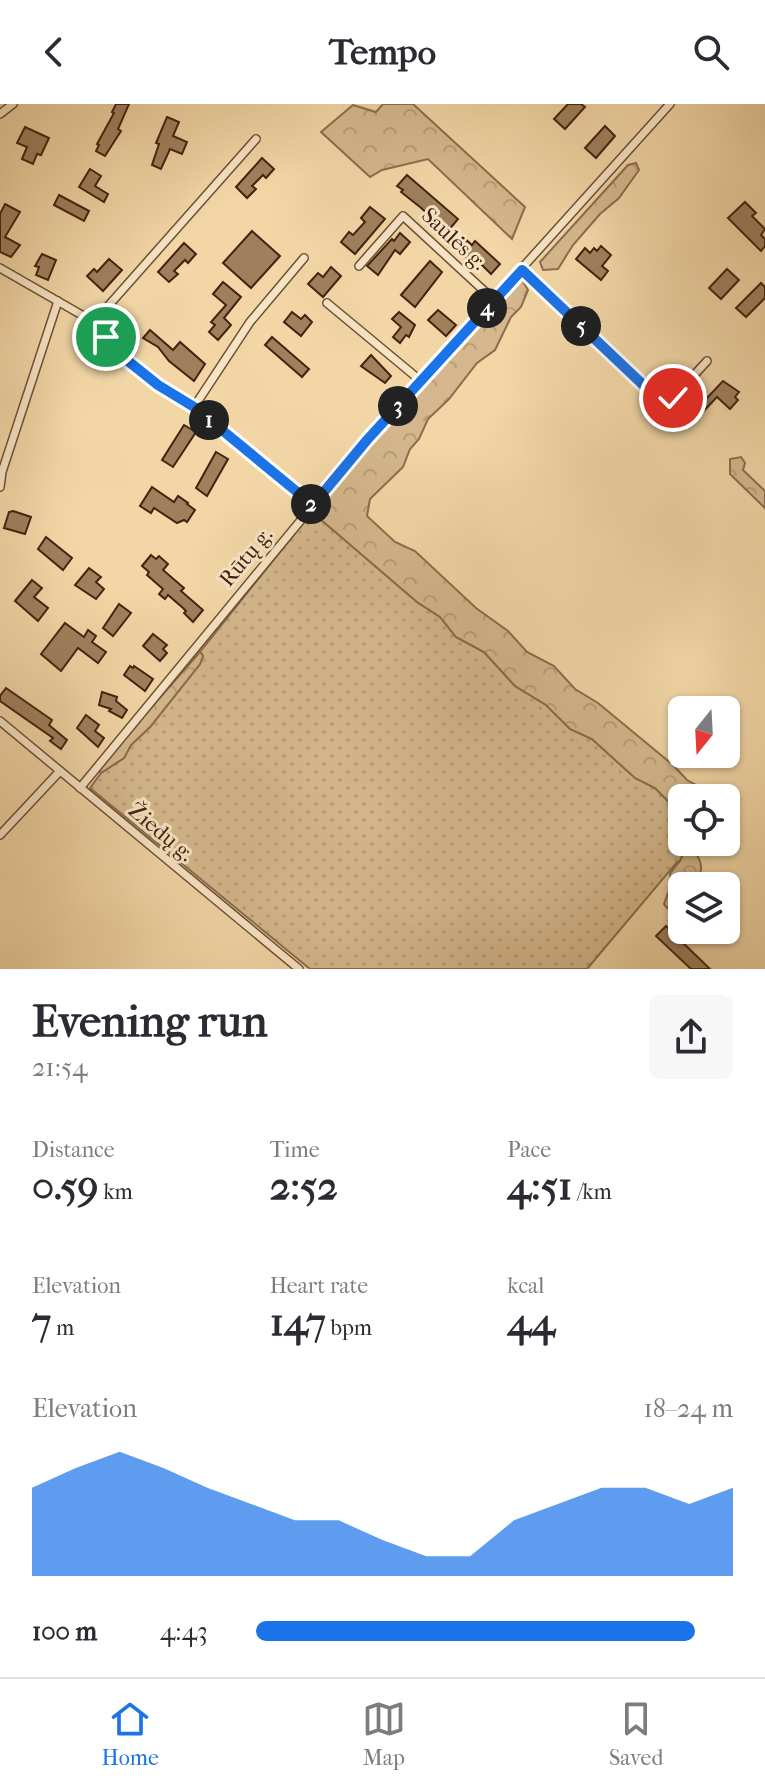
<!DOCTYPE html>
<meta charset="utf-8">
<style>
:root{--surface:#fff;--page:#f7f7f7;--text:#2b2b33;--muted:#7c7c81;--line:#e1e1e2;--accent:#1a73e8}
body{margin:0;font-family:"IM FELL French Canon",serif;background:var(--page);color:var(--text);height:100vh;display:flex;flex-direction:column;font-size:30px;white-space:nowrap}
*{box-sizing:border-box;margin:0}
p{font-size:26px;color:var(--muted)}
.icon{flex:none;width:44px;height:44px;fill:none;stroke:currentColor;stroke-width:2;stroke-linecap:round;stroke-linejoin:round}
.map{position:relative;height:865px;overflow:hidden}
.details{display:flex;flex-direction:column;background:var(--surface);flex:1}
.details>*{flex:none}
.needle{width:52px;rotate:198deg}
.buttons{position:absolute;left:668px;top:592px;display:grid;gap:16px}
.buttons a{display:grid;place-items:center;width:72px;height:72px;border-radius:12px;background:var(--surface);box-shadow:0 2px 6px #0004;font-size:40px}
.pin{position:absolute;display:grid;place-items:center;width:68px;height:68px;color:#fff;margin:-34px;border:4px solid #fff;border-radius:50%;box-shadow:0 2px 8px #0007}
.km{position:absolute;width:40px;height:40px;margin:-20px;border-radius:50%;background:#222;color:#fff;font-size:22px;line-height:40px;text-align:center}
.round{display:grid;place-items:center;flex:none;width:84px;height:84px;border-radius:12px;background:var(--page)}
.summary{display:flex;align-items:center;justify-content:space-between;height:136px;padding:0 32px}
h1{font-size:44px;font-weight:700;line-height:60px}
.figures{display:grid;grid-template-columns:repeat(3,1fr);gap:12px;height:136px;padding:8px 32px}
.figures div{display:grid;align-content:center}
.figures b{font-size:40px;font-weight:700}
.figures small{font-size:22px;font-weight:400}
.figures p{font-size:22px}
.chart{height:224px;padding:16px 32px}
.chart p{display:flex;justify-content:space-between}
.chart svg{width:100%;height:144px;margin-top:8px;fill:var(--accent);opacity:.7}
ul{padding:0 32px;list-style:none;font-size:26px}
li{display:grid;grid-template-columns:128px 96px 1fr;align-items:center;height:60px}
li i{height:20px;border-radius:10px;background:var(--accent)}
header{display:flex;justify-content:space-between;align-items:center;height:104px;padding:0 32px;background:var(--surface);font-size:36px;font-weight:700}
.menu{display:flex;justify-content:space-around;align-items:center;height:112px;border-top:2px solid var(--line);background:var(--surface);font-size:22px;color:var(--muted)}
.menu a{display:grid;justify-items:center;gap:4px}
.menu .on{color:var(--accent)}
.map>svg:first-child{display:block}
.grass{fill:url(#grass-dots);stroke:#8c6c4d;stroke-width:2}
.forest{fill:url(#forest-crowns);stroke:#8c6c4d;stroke-width:2}
.building{fill:#9e805d;stroke:#43220e;stroke-width:2}
.lines{fill:none;stroke-linecap:round;stroke-linejoin:round}
.minor-casing{stroke:#6f4f34;stroke-width:10}
.minor{stroke:#f7e4c5;stroke-width:7}
.route-casing{stroke:#fff;stroke-width:16}
.route{stroke:#1a73e8;stroke-width:10}
.labels{text-anchor:middle;dominant-baseline:central;stroke-width:6;stroke-linejoin:round;paint-order:stroke}
.street-label{font-size:22px;fill:#43220e;stroke:#f7e4c5}
</style>
<header><svg class="icon" aria-label="back" viewBox="0 0 24 24"><path d="M15 5l-7 7 7 7"/></svg>Tempo<svg class="icon" aria-label="search" viewBox="0 0 24 24"><circle cx="10" cy="10" r="6"/><path d="M15 15l6 6"/></svg></header>
<div class="map">
<svg width="765" height="865" viewBox="0 0 765 865">
<defs>
<pattern id="grass-dots" width="8" height="8" patternUnits="userSpaceOnUse" patternTransform="scale(2)"><rect width="8" height="8" fill="#d4b78c"/><path d="M2 2h.1M6 6h.1" fill="none" stroke="#b79d78" stroke-width="1.8" stroke-linecap="round"/></pattern>
<pattern id="forest-crowns" width="20" height="18" patternUnits="userSpaceOnUse" patternTransform="scale(2)"><rect width="20" height="18" fill="#d4b78c"/><path d="M2 6a3 3 0 1 1 6 0M12 15a3 3 0 1 1 6 0" fill="none" stroke="#b79d78"/></pattern>
</defs>
<rect width="100%" height="100%" fill="#f2d6a6"/>
<filter id="stains"><feTurbulence type="fractalNoise" baseFrequency=".0025" numOctaves="4"/><feColorMatrix values="0 0 0 0 .2 0 0 0 0 .09 0 0 0 0 .02 0 0 0 .5 -.17"/></filter>
<radialGradient id="worn" r=".72"><stop offset=".6" stop-color="#630" stop-opacity="0"/><stop offset="1" stop-color="#630" stop-opacity=".3"/></radialGradient>
<polygon class="grass" points="312,408 417,498 440,513 456,533 484,548 515,582 546,601 570,625 592,635 635,674 655,684 682,711 682,738 689,738 680,757 677,758 587,865 310,865 90,684 101,669 124,654 131,641 150,623 200,560 203,552 200,548"/>
<g class="forest">
<polygon points="383,0 413,0 525,103 512,135 428,55 382,66 370,73 321,28 353,1 376,8"/>
<polygon points="636,59 639,66 619,94 600,110 573,141 558,165 543,166 540,158 628,61"/>
<polygon points="521,174 528,186 521,203 511,213 495,246 477,259 449,295 428,315 419,335 410,345 403,363 370,395 367,412 395,438 415,447 476,504 508,527 527,548 554,562 575,585 598,599 673,661 687,676 714,691 715,694 682,694 682,711 655,684 635,674 592,635 570,625 546,601 515,582 484,548 456,533 440,513 417,498 312,408"/>
<polygon points="741,353 745,359 743,366 765,387 765,404 730,370 730,355"/>
<polygon points="200,548 203,552 200,560 150,623 131,641 124,654 101,669 98,664"/>
<path d="M689,738H710L703,741L697,751C705,765 701,771 690,782H682V791L667,804L664,800L671,781L670,769L680,757Z"/>
</g>
<g class="building">
<polygon points="116,0 129,0 118,25 121,27 105,52 96,47 99,41 97,40 114,9 112,8"/>
<polygon points="568,0 581,0 585,3 565,25 554,15"/>
<polygon points="167,13 179,18 173,32 187,38 182,50 170,45 161,65 152,61 159,40 156,39"/>
<polygon points="605,22 615,32 596,54 585,44"/>
<polygon points="25,23 49,34 41,51 37,50 33,60 22,55 27,43 17,39"/>
<polygon points="262,54 274,65 266,74 263,71 252,82 256,85 247,94 236,83"/>
<polygon points="90,65 101,72 95,82 108,90 104,98 79,83"/>
<polygon points="407,71 458,115 448,127 444,124 441,126 427,114 429,111 420,103 401,88 403,86 397,82"/>
<polygon points="59,91 89,107 84,117 54,101"/>
<polygon points="745,98 756,109 752,112 765,125 761,131 765,135 765,142 761,147 728,114"/>
<polygon points="5,100 20,108 5,133 20,141 11,153 0,148 0,110"/>
<polygon points="370,103 385,115 355,150 341,138 349,128 353,131 365,118 361,114"/>
<polygon points="252,127 280,152 251,184 223,159"/>
<polygon points="400,129 410,138 400,150 395,146 378,171 367,162 392,135 394,137"/>
<polygon points="463,133 472,141 475,137 500,160 491,170 472,151 468,155 454,143"/>
<polygon points="184,139 196,150 188,159 185,156 174,167 178,170 169,178 158,168"/>
<polygon points="601,142 611,151 602,162 608,167 601,176 576,155 585,144 590,149 594,144 597,147"/>
<polygon points="42,150 56,156 48,176 36,171 39,163 35,162"/>
<polygon points="109,155 122,166 103,187 87,172 94,165 97,168"/>
<polygon points="430,157 442,168 415,203 401,191"/>
<polygon points="331,163 341,172 323,193 308,180 318,169 323,173"/>
<polygon points="727,165 739,176 721,195 709,184"/>
<polygon points="223,178 241,193 224,214 231,221 218,236 209,228 215,221 211,218 226,201 213,190"/>
<polygon points="761,179 765,183 765,194 746,213 736,204"/>
<polygon points="438,206 456,221 446,232 428,216"/>
<polygon points="292,208 301,215 305,211 312,218 301,232 284,218"/>
<polygon points="399,208 415,221 409,233 406,231 400,239 393,233 401,223 392,215"/>
<polygon points="150,226 173,246 180,238 205,260 194,277 169,257 158,243 143,234"/>
<polygon points="272,233 309,265 302,273 265,241"/>
<polygon points="371,251 391,272 385,279 361,262"/>
<polygon points="723,277 739,288 735,293 738,296 730,305 717,293 699,312 689,303 701,290 706,295"/>
<polygon points="184,321 196,328 173,363 162,356"/>
<polygon points="216,348 228,355 207,392 196,384"/>
<polygon points="152,383 174,398 178,392 188,399 187,400 195,406 187,418 184,416 177,419 154,404 151,409 140,402"/>
<polygon points="13,407 31,413 25,430 4,424 9,408"/>
<polygon points="46,433 72,454 63,466 38,445"/>
<polygon points="151,451 156,455 159,452 168,460 163,466 184,484 181,487 203,506 193,518 184,509 186,507 183,504 168,491 165,495 159,490 163,485 147,471 149,468 142,462"/>
<polygon points="89,464 101,473 96,478 104,485 96,495 75,481"/>
<polygon points="32,476 42,484 34,493 48,504 38,517 15,497"/>
<polygon points="119,500 131,509 113,532 103,524"/>
<polygon points="65,519 84,533 88,526 96,532 92,538 106,548 98,559 78,544 61,567 41,550"/>
<polygon points="153,530 167,541 163,545 167,549 160,557 143,542"/>
<polygon points="130,562 133,564 134,562 153,575 145,587 124,571"/>
<polygon points="6,584 52,616 49,621 67,636 61,645 50,637 53,634 0,597 0,592"/>
<polygon points="102,588 117,593 116,597 127,606 122,614 109,607 111,605 99,601"/>
<polygon points="86,611 99,621 95,627 104,634 98,643 77,624"/>
<polygon points="666,822 678,834 710,865 691,865 656,832"/>
</g>
<g class="lines">
<g class="minor-casing">
<g id="minor">
<polyline points="0,10 13,0"/>
<polyline points="359,162 403,112 494,196"/>
<polyline points="0,164 94,218 128,257 158,281 194,303 313,401"/>
<polyline points="522,166 657,294 667,297 673,294 707,257"/>
<polyline points="327,199 421,277"/>
<polyline points="94,218 256,35"/>
<polyline points="194,303 250,218 304,154"/>
<polyline points="0,383 2,368 58,197"/>
<polyline points="0,617 299,865"/>
<polyline points="80,684 367,336 670,0"/>
<polyline points="0,731 60,667"/>
</g>
</g>
<use href="#minor" class="minor"/>
</g>
<g class="lines">
<g class="route-casing">
<polyline id="route" points="106,233 128,257 158,281 194,303 313,401 367,336 522,166 657,294 667,297 673,294"/>
</g>
<use href="#route" class="route"/>
</g>
<g class="labels">
<g class="street-label">
<text transform="translate(454 135) rotate(43)">Saulės g.</text>
<text transform="translate(246 453) rotate(-50)">Rūtų g.</text>
<text transform="translate(161 728) rotate(40)">Žiedų g.</text>
</g>
</g>
<rect width="100%" height="100%" filter="url(#stains)"/>
<rect width="100%" height="100%" fill="url(#worn)"/>
</svg>
<div class="buttons">
<a><svg class="needle" viewBox="-14 -14 28 28"><path d="M0-13l5 13h-10z" fill="#e53935"/><path d="M0 13l5-13h-10z" fill="#7c7c81"/></svg></a>
<a><svg class="icon" aria-label="locate" viewBox="0 0 24 24"><circle cx="12" cy="12" r="6"/><path d="M12 2v4M12 18v4M2 12h4M18 12h4"/></svg></a>
<a><svg class="icon" aria-label="layers" viewBox="0 0 24 24"><path d="M12 4l9 5-9 5-9-5zM3 14l9 5 9-5"/></svg></a>
</div>
<div class="pin" style="left:106px;top:233px;background:#1e9e55"><svg class="icon" aria-label="arrive" viewBox="0 0 24 24"><path d="M6 21V4h12l-3 4 3 4H6"/></svg></div>
<div class="pin" style="left:673px;top:294px;background:#d93025"><svg class="icon" aria-label="check" viewBox="0 0 24 24"><path d="M5 12l5 5 9-10"/></svg></div>
<b class="km" style="left:209px;top:316px">1</b>
<b class="km" style="left:311px;top:400px">2</b>
<b class="km" style="left:398px;top:302px">3</b>
<b class="km" style="left:487px;top:204px">4</b>
<b class="km" style="left:581px;top:222px">5</b>
</div>
<section class="details">
<div class="summary"><div><h1>Evening run</h1><p>21:54</p></div><a class="round"><svg class="icon" aria-label="share" viewBox="0 0 24 24"><path d="M12 15V3M7 8l5-5 5 5M5 13v7h14v-7"/></svg></a></div>
<div class="figures">
<div><p>Distance</p><b>0.59<small> km</small></b></div>
<div><p>Time</p><b>2:52</b></div>
<div><p>Pace</p><b>4:51<small> /km</small></b></div>
</div>
<div class="figures">
<div><p>Elevation</p><b>7<small> m</small></b></div>
<div><p>Heart rate</p><b>147<small> bpm</small></b></div>
<div><p>kcal</p><b>44</b></div>
</div>
<div class="chart"><p><span>Elevation</span>18–24 m</p>
<svg viewBox="0 0 160 44" preserveAspectRatio="none"><path d="M0 44V17L10 11L20 6L30 11L40 17L50 22L60 27L70 27L80 33L90 38L100 38L110 27L120 22L130 17L140 17L150 22L160 17V44z"/></svg>
</div>
<ul>
<li><b>100 m</b>4:43<i style="width:92%"></i></li>
</ul>
</section>
<nav class="menu">
<a class="on"><svg class="icon" aria-label="home" viewBox="0 0 24 24"><path d="M3 11l9-7 9 7M6 9v11h12V9"/></svg>Home</a>
<a><svg class="icon" aria-label="map" viewBox="0 0 24 24"><path d="M3 6l6-2 6 2 6-2v14l-6 2-6-2-6 2zM9 4v14M15 6v14"/></svg>Map</a>
<a><svg class="icon" aria-label="saved" viewBox="0 0 24 24"><path d="M7 4h10v16l-5-4-5 4z"/></svg>Saved</a>
</nav>
